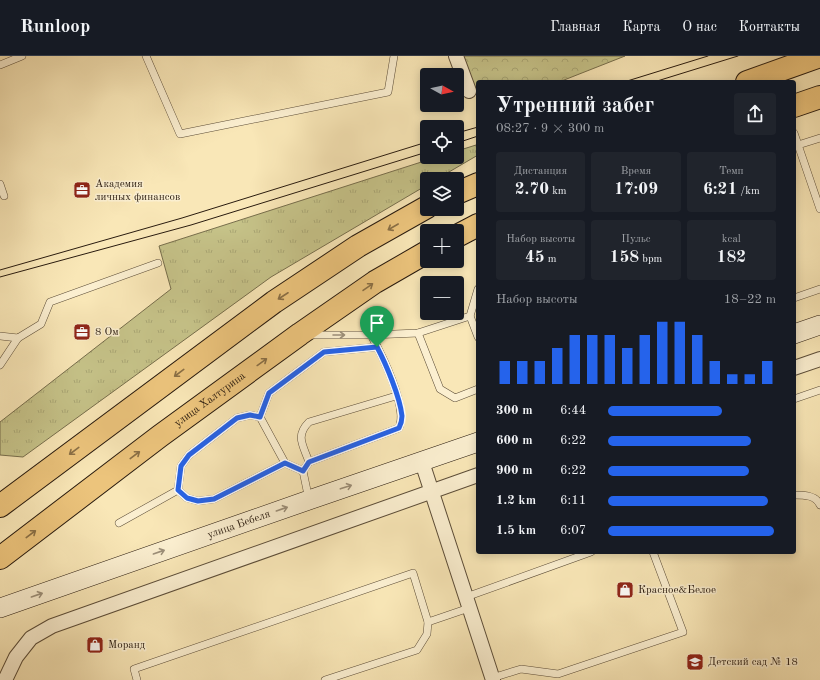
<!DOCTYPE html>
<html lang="ru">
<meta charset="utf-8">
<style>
:root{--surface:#171b24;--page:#20242c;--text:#f1f3f6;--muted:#9ea1a6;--line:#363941;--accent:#2563eb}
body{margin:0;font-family:"Old Standard TT",serif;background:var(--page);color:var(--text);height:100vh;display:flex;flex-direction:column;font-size:15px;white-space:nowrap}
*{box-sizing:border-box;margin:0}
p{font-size:13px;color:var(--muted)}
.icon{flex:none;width:22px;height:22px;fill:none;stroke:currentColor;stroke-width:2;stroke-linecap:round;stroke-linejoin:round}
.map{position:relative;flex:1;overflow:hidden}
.side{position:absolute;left:476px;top:24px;width:320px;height:474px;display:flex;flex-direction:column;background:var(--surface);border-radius:4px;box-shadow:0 2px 10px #0003}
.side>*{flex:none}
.needle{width:26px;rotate:98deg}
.tools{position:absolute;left:420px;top:12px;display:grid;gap:8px}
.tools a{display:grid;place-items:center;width:44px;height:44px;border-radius:4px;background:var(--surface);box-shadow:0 2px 10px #0003;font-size:20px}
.pin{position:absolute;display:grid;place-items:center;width:34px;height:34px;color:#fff;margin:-41px -17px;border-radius:50% 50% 50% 0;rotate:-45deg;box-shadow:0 0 4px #0007}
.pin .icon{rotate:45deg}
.round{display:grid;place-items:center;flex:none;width:42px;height:42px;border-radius:4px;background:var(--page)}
.head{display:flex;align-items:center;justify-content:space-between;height:68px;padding:0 20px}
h1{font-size:22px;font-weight:600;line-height:30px}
.metrics{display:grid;grid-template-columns:repeat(3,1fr);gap:6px;height:68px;padding:4px 20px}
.metrics div{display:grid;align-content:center;border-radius:4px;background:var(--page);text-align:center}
.metrics b{font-size:17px;font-weight:600}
.metrics small{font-size:11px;font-weight:400}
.metrics p{font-size:11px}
.chart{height:112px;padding:8px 20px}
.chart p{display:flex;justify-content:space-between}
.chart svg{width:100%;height:72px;margin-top:4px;stroke:var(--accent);stroke-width:6}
ul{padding:0 20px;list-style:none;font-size:13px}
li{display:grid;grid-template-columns:64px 48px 1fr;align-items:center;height:30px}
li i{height:10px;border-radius:5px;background:var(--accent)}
header{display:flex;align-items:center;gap:24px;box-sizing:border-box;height:56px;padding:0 20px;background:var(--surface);border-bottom:1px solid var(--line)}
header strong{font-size:19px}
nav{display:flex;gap:22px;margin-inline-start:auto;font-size:14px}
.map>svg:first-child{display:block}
.grass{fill:url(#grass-tufts);stroke:#776e4c}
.forest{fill:url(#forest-crowns);stroke:#776e4c}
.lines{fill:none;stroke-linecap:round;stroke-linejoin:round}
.service-casing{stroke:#5c4d38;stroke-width:8}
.minor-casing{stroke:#5c4d38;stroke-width:16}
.secondary-casing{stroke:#281a0e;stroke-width:20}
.primary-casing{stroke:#281a0e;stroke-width:24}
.service{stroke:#fbefd0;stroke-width:7}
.minor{stroke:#fbefd0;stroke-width:14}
.secondary{stroke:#fbefd0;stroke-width:19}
.primary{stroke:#ecc47c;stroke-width:22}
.tram{stroke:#281a0e;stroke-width:1}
.oneway{stroke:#8a6f45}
.oneway2{stroke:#9c8f79}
.route-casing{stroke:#fff;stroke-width:8}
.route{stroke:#2563eb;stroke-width:5}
.labels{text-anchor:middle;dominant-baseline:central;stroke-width:3;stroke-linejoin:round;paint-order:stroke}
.poi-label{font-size:11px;fill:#281a0e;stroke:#fbefd0;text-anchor:start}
.street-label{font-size:11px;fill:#281a0e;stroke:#fbefd0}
</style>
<header>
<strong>Runloop</strong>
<nav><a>Главная</a><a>Карта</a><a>О нас</a><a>Контакты</a></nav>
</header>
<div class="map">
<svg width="820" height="624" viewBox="0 0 820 624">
<defs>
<pattern id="grass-tufts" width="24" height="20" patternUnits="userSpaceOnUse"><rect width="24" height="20" fill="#c6c389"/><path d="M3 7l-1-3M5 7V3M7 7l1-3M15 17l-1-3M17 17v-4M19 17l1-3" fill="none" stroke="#aaa775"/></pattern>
<pattern id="forest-crowns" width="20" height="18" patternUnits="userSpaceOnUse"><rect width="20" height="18" fill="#c6c389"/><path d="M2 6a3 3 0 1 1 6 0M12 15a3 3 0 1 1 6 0" fill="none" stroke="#aaa775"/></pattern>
</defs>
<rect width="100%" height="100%" fill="#f9e7b7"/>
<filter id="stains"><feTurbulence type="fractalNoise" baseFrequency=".005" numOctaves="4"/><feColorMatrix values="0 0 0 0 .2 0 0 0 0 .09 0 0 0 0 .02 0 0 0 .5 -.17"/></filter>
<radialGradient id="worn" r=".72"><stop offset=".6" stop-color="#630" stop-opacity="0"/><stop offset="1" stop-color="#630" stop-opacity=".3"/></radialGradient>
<polygon class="grass" points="476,89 478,99 437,123 427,123 427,129 271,221 23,401 0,399 0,366 171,233 159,190 437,101 457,101 457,95"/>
<polygon class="forest" points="462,0 625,0 559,26 478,26 478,42"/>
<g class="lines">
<g class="service-casing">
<g id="service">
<polyline points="146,0 180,78 388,36 394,0"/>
<polyline points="0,9 22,0"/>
<polyline points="794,77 820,153"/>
<polyline points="798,89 820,82"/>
<polyline points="0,128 4,140"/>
<polyline points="794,242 820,233"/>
<polyline points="470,260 478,281"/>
<polyline points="418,277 440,333 455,342 478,333"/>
<polyline points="308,279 371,279 418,277 470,260 478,233"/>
<polyline points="0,280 18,282 41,268 50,246 158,207"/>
<polyline points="0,309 18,282"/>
<polyline points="794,343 820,334"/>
<path d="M309,406C303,389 295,380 309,366L396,340"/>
<polyline points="303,415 285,407 260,361 269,337 324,296 377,291"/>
<polyline points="178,434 181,410 189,399 237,362 250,359 260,361"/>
<polyline points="178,434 187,442 198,445 214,443 285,407"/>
<path d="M794,439C804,439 816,439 820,449"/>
<path d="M309,444L303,415L309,406L399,372C408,351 382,299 371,279"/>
<polyline points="119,467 178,434"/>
<polyline points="466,541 591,496"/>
<polyline points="492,622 521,613 558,618 683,576 653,496"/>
<polyline points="137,624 134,613 413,517 428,566 469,552"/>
<polyline points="325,624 417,594 427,578 428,566"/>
</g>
</g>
<g class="minor-casing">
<g id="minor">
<polyline points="456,0 469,35"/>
<polyline points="794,312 820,303"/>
<polyline points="422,406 493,624"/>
<polyline points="5,624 16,601 31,582 52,570 478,419"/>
</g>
</g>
<g class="secondary-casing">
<g id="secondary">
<polyline points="794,278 820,269"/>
<path id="s1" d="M0,552L309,444L478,386"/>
</g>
</g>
<g class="primary-casing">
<g id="primary">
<polyline points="747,26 820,0"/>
<polyline points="794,50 820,41"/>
<polyline points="457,137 478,128"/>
<polyline points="457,180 478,169"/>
<polyline points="0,450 274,246 358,190 427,151"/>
<path id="s2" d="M0,502L160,380L300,278L375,226L427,196"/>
</g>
</g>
<use href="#service" class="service"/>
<use href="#minor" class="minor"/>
<use href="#secondary" class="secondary"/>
<use href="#primary" class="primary"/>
<g class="tram">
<polyline points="624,26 708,0"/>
<polyline points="654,26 738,0"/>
<polyline points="457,77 478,71"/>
<polyline points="457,87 478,80"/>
<polyline points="0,214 182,162 427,86"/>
<polyline points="0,221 191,169 427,96"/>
</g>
</g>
<defs><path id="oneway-shaft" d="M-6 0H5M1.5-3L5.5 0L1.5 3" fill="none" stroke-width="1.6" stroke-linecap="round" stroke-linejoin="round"/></defs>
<g class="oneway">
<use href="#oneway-shaft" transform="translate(393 171) rotate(150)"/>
<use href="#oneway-shaft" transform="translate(368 231) rotate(-35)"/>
<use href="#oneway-shaft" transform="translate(283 240) rotate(147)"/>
<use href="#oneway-shaft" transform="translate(262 306) rotate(-36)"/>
<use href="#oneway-shaft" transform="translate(179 317) rotate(143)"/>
<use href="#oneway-shaft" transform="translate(74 395) rotate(143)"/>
<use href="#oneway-shaft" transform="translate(135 399) rotate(-37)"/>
<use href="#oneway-shaft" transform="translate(31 478) rotate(-37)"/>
</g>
<g class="oneway2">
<use href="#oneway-shaft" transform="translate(339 279)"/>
<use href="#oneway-shaft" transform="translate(346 431) rotate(-18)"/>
<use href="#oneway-shaft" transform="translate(282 453) rotate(-19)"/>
<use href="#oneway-shaft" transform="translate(159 496) rotate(-19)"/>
<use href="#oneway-shaft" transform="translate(37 539) rotate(-19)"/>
</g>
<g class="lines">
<g class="route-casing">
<path id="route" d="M377,291C386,308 400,341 402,360C402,364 401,368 399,372L309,406L303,415L285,407L214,443L198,445L187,442L178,434L181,410L189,399L237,362L250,359L260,361L269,337L324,296Z"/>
</g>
<use href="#route" class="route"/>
</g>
<defs>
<g id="office-square" transform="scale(0.9)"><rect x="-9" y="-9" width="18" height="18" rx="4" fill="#8f2418" stroke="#fbefd0"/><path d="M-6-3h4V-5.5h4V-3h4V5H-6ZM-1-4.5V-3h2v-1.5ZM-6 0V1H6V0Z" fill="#fff"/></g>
<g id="shop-square" transform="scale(0.9)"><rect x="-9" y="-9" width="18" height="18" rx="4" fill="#8f2418" stroke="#fbefd0"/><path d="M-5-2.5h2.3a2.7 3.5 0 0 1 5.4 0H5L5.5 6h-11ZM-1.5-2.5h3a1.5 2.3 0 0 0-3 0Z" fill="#fff"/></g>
<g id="school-square" transform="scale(0.9)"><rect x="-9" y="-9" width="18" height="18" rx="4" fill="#8f2418" stroke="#fbefd0"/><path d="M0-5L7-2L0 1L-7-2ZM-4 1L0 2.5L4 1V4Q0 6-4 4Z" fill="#fff"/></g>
</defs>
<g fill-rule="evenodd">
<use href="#office-square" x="82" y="134"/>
<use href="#office-square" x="82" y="276"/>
<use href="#shop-square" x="625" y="534"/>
<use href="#shop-square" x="95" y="589"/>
<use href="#school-square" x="695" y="606"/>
</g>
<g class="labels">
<g class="poi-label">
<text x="95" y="128">Академия<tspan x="95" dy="13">личных финансов</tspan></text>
<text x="95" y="276">8 Ом</text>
<text x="638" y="534">Красное&amp;Белое</text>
<text x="108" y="589">Моранд</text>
<text x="708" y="606">Детский сад № 18</text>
</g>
<g class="street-label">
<text stroke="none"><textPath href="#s2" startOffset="263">улица Халтурина</textPath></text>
<text stroke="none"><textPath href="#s1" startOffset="253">улица Бебеля</textPath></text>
</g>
</g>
<rect width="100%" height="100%" filter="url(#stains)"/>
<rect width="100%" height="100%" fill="url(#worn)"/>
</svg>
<div class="tools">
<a><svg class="needle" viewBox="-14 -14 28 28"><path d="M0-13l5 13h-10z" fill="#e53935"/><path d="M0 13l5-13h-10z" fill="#9ea1a6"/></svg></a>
<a><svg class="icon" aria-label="locate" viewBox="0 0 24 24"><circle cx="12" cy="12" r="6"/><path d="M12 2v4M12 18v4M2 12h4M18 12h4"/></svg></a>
<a><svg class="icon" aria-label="layers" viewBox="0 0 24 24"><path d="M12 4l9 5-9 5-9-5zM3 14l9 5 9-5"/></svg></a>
<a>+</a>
<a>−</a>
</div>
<div class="pin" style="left:377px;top:291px;background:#1e9e55"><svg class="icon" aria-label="arrive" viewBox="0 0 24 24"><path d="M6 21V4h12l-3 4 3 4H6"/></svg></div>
<section class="side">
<div class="head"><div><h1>Утренний забег</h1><p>08:27 · 9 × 300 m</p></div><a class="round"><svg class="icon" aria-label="share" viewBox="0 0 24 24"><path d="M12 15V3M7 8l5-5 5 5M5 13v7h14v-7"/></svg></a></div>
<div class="metrics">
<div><p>Дистанция</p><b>2.70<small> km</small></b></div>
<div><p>Время</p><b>17:09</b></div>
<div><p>Темп</p><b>6:21<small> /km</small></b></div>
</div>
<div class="metrics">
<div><p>Набор высоты</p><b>45<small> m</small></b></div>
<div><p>Пульс</p><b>158<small> bpm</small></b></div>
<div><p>kcal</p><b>182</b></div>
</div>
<div class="chart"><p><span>Набор высоты</span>18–22 m</p>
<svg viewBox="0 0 160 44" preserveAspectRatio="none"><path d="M5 44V30M15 44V30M25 44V30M35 44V22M45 44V14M55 44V14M65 44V14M75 44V22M85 44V14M95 44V6M105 44V6M115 44V14M125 44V30M135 44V38M145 44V38M155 44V30"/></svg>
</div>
<ul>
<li><b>300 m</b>6:44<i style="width:68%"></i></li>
<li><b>600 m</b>6:22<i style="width:85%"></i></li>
<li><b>900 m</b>6:22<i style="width:84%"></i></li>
<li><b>1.2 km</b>6:11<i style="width:95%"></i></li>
<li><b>1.5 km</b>6:07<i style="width:99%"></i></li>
</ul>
</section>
</div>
